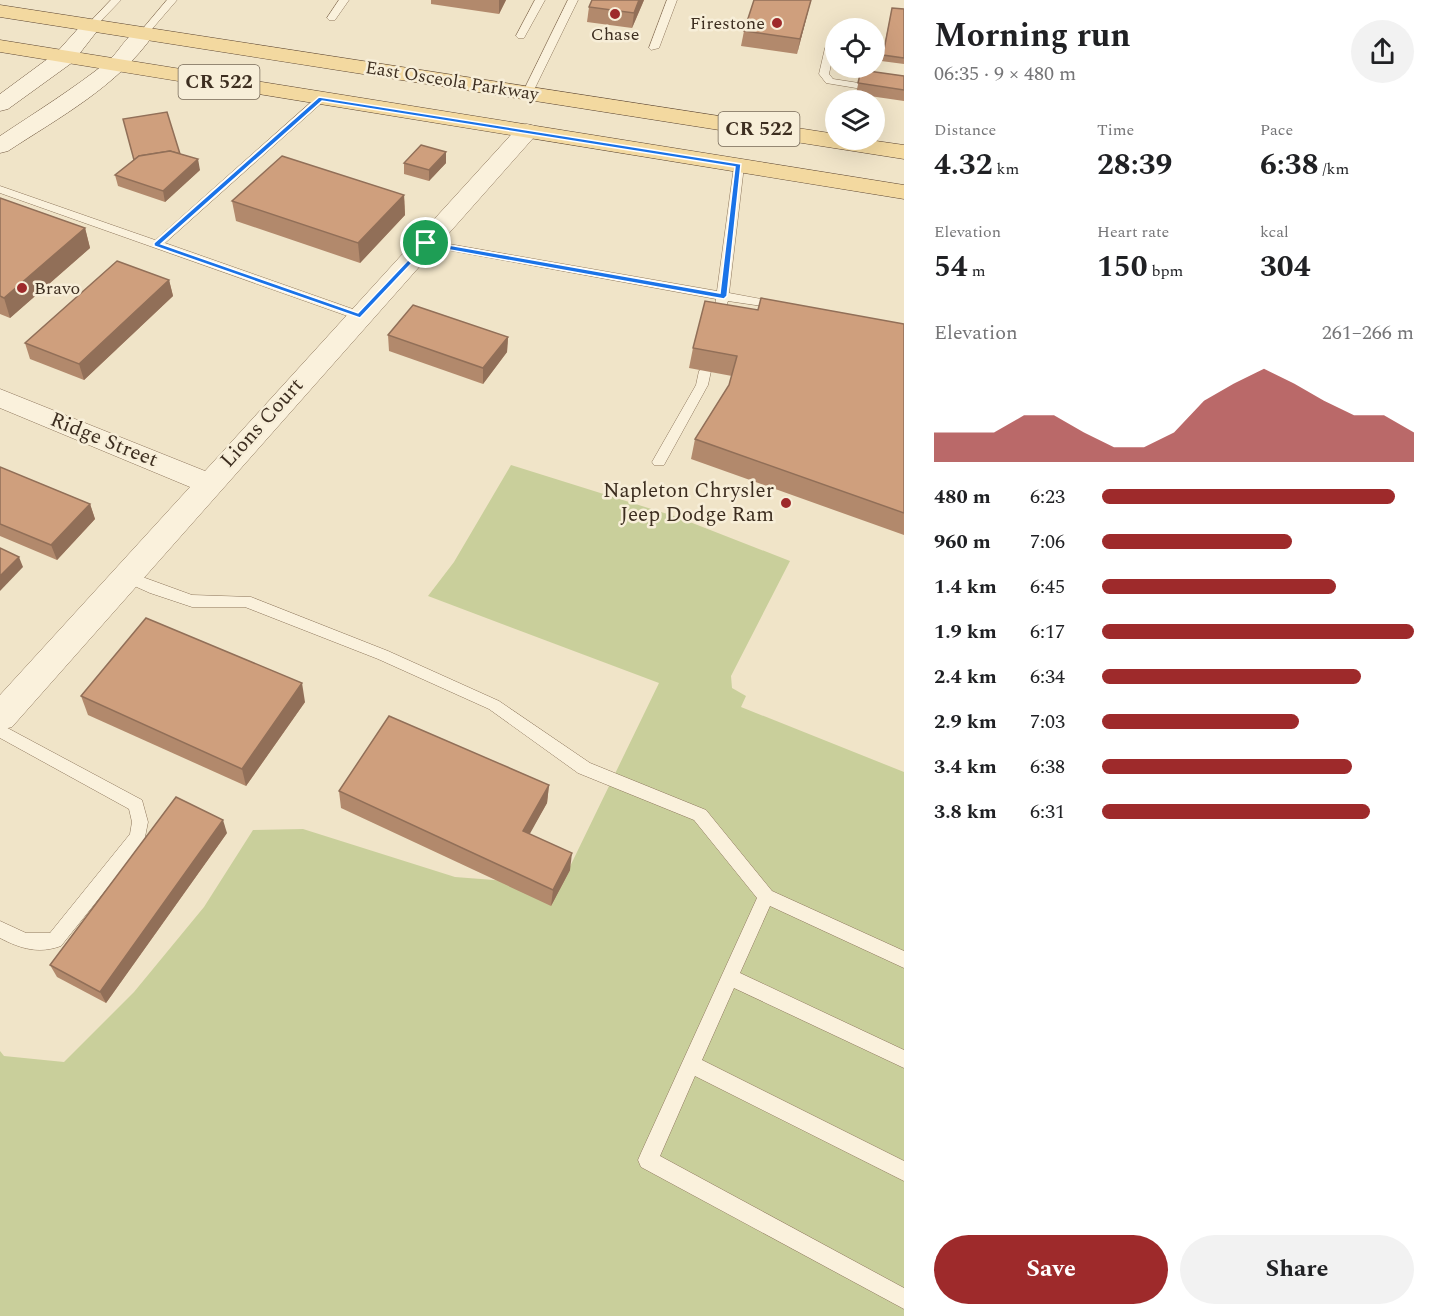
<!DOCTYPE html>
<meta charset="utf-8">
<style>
:root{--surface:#fff;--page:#f2f2f2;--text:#202124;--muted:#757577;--accent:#9e2a2b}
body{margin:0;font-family:Spectral,serif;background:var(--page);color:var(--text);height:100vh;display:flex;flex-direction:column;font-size:22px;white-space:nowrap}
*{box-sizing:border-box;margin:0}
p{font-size:20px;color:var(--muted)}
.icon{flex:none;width:33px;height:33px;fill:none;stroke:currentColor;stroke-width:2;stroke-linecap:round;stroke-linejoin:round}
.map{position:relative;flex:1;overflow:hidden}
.drawer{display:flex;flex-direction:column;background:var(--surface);width:540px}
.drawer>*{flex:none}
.tools{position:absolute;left:825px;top:18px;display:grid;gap:12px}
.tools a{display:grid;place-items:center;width:60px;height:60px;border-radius:50%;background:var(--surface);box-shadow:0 6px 24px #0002;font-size:30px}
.pin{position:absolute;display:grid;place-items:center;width:51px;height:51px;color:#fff;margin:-26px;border:3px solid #fff;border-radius:50%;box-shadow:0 2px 6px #0007}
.round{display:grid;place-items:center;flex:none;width:63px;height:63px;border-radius:32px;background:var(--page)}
.summary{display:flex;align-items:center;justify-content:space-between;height:102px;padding:0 30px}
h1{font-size:33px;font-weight:700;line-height:45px}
.stats{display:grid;grid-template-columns:repeat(3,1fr);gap:9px;height:102px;padding:6px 30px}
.stats div{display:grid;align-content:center}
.stats b{font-size:30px;font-weight:700}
.stats small{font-size:16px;font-weight:400}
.stats p{font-size:16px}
.chart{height:168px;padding:12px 30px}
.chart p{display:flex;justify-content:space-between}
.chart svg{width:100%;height:108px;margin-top:6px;fill:var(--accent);opacity:.7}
.action{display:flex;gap:12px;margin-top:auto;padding:12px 30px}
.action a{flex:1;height:69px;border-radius:36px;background:var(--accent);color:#fff;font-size:24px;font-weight:700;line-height:69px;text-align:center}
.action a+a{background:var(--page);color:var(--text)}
ul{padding:0 30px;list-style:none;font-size:20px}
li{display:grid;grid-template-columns:96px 72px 1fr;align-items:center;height:45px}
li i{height:15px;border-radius:8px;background:var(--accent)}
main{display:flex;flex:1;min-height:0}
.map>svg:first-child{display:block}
.green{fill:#c9cf9b}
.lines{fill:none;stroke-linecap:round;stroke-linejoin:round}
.service-casing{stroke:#8d765c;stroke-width:1}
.minor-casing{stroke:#8d765c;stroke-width:1}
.secondary-casing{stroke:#6f573f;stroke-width:1}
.primary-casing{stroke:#5b4430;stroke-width:1}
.service{fill:#faf1dc;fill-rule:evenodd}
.minor{fill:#faf1dc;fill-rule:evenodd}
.secondary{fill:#faf1dc;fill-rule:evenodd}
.primary{fill:#f3d9a0;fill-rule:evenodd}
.wall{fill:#b2896c}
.shaded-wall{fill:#916f58}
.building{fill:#cf9f7d;stroke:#916f58;stroke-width:1.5}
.route{fill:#1a73e8;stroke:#fff;stroke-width:1.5;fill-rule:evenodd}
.poi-dot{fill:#9e2a2b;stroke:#f7eed8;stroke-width:2}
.labels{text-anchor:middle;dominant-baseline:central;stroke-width:5;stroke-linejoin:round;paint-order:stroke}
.far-poi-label{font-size:18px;fill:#3d2e20;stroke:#f7eed8;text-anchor:end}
.far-street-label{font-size:18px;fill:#3d2e20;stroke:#f7eed8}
.shield{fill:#f7eed8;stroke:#756857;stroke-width:1.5}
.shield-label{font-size:20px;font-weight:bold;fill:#3d2e20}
.street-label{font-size:21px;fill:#3d2e20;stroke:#f7eed8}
.poi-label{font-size:21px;fill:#3d2e20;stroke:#f7eed8;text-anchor:end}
</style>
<main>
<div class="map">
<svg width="904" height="1316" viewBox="0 0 904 1316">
<rect width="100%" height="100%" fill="#f0e4c8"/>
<polygon class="green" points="511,465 677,517 790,561 731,676 732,688 746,696 741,707 904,772 904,1316 0,1316 0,1051 4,1056 64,1062 134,992 204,907 253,830 303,829 455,877 561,885 659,683 428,596 454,562"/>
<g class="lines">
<g class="service-casing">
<g id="service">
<polygon points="111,0 121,0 94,28 88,28 88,24"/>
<polygon points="167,0 177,0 146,36 140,36 140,32"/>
<polygon points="339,0 349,0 335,20 329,20 327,18"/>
<polygon points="535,0 545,0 524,38 518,38 516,36"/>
<polygon points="568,0 578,0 533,92 524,94 523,92"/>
<polygon points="667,0 677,0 659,48 651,50 649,48"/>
<polygon points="836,41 829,74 833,79 904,90 904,96 826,83 819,74 825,48"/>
<polygon points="317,97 326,99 165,243 364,313 364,319 356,319 0,193 0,186 155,240"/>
<polygon points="739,163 744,166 729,293 782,303 782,309 728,301 725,309 721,310 715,306 716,299 426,246 420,243 426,240 717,291 734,166"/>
<polygon points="705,367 711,371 708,385 664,465 654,465 652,462 696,385 699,371"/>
<polygon points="126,571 192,595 251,597 388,651 499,701 590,763 706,810 772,891 904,951 904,968 770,906 740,973 904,1050 904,1068 734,988 702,1060 904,1161 904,1181 695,1076 660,1156 904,1288 904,1309 641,1167 638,1160 641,1153 757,898 694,820 578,773 489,709 378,659 245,607 192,607 150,593 121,580 119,576 121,572"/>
<path d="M0,724L142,800L148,822L144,842L61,946C39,954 21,949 0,938V921L26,933H50L130,834L132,822L129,809L0,738Z"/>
</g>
</g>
<g class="minor-casing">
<polygon id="minor" points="527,124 535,126 538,131 535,136 12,727 0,730 0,695 190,487 0,408 0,389 205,471 519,126"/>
</g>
<g class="secondary-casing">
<g id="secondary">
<polygon points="91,20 98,22 101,26 73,62 8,109 0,111 0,94 57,52 84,22"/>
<path d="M143,28L150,30L154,34C118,86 60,117 8,151L0,153V136C36,112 73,89 107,62C120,52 127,32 143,28Z"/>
</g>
</g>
<g class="primary-casing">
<g id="primary">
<polygon points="0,5 836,134 836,140 869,140 904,145 904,159 0,17"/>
<polygon points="0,40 904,185 904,199 0,52"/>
</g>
</g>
<use href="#service" class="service"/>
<use href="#minor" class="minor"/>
<use href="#secondary" class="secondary"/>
<use href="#primary" class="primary"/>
</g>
<g class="wall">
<polygon points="431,0 506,0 499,14 431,4"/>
<polygon points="644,0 632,28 587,22 589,7"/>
<polygon points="754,0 811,0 797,54 741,46 744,31"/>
<polygon points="904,9 904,64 881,61 891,13"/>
<polygon points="861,70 904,76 904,101 856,94"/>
<polygon points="180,154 200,170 165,202 118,186 115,175"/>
<polygon points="404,163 446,163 429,181 404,174"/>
<polygon points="404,195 405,215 360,263 236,221 232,201"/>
<polygon points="0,198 85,228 90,248 10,318 0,314"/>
<polygon points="169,280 173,296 84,380 30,359 25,343"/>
<polygon points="758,310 904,324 904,535 691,459 695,439 729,385 732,376 689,368 693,348"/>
<polygon points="388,335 508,337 507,352 483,384 389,351"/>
<polygon points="0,467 90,504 95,519 57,560 0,536"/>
<polygon points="81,696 305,702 246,786 88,715"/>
<polygon points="549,785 547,803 529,834 570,870 551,906 341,808 339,791"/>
<polygon points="227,833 106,1003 57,977 50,965"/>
</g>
<g class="shaded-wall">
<polygon points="499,0 506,0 499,14"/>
<polygon points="639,0 644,0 632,28 634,13"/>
<polygon points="811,0 797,54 800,39"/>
<polygon points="446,152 446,163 429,181 429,170"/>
<polygon points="198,159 200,170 165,202 163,191"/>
<polygon points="404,195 405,215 360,263 358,243"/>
<polygon points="85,228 90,248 10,318 4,298"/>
<polygon points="169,280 173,296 84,380 79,364"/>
<polygon points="508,337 507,352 483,384 483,368"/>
<polygon points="90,504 95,519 57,560 51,545"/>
<polygon points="19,557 23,567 0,591 0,576"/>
<polygon points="302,683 305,702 246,786 242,769"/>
<polygon points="549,785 547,803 522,848 523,831"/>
<polygon points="223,820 227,833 106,1003 100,992"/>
<polygon points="572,853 570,870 551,906 553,890"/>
</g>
<g class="building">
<polygon points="592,0 639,0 634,13 589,7"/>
<polygon points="754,0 811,0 800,39 744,31"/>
<polygon points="892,8 904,9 904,58 883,55"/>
<polygon points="861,70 904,76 904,90 858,83"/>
<polygon points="167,112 180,154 170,151 139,156 134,160 123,119"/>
<polygon points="421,145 446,152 429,170 404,163"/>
<polygon points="170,151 198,159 163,191 115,175 139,156"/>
<polygon points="282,156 404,195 358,243 232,201"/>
<polygon points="0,198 85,228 4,298 0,296"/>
<polygon points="117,261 169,280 79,364 25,343"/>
<polygon points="761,298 904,324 904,513 695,439 729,385 737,356 693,348 705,301 758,310"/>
<polygon points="413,305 508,337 483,368 388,335"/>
<polygon points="0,467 90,504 51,545 0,524"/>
<polygon points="0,548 19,557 0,576"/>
<polygon points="146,618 302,683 242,769 81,696"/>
<polygon points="389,716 549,785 523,831 572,853 553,890 339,791"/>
<polygon points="176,797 223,820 100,992 50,965"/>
</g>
<path class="route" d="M319,97L741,164L727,296L724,299L428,246L360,318L154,246V243ZM322,101L735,167L720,293L426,241L358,313L161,244Z"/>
<g class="poi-dot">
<circle cx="615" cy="14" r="6"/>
<circle cx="777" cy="23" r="6"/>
<circle cx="22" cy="288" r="6"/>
<circle cx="786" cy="503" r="6"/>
</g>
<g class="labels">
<g class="far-poi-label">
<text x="765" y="23">Firestone</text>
<text x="615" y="34" text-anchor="middle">Chase</text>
<text x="34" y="288" text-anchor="start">Bravo</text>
</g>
<g class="far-street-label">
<text transform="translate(452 81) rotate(9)">East Osceola Parkway</text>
</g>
<g class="shield">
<rect x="178.5" y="65" width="81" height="34" rx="4.5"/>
<rect x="718.5" y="112" width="81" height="34" rx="4.5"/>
</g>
<g class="shield-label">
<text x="219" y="82">CR 522</text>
<text x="759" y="129">CR 522</text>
</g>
<g class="street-label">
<text transform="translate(262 423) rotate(-48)">Lions Court</text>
<text transform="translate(104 440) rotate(22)">Ridge Street</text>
</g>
<g class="poi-label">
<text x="774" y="491">Napleton Chrysler<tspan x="774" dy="24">Jeep Dodge Ram</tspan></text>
</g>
</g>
</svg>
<div class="tools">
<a><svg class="icon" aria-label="locate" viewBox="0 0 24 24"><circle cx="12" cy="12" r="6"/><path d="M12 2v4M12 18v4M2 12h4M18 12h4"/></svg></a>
<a><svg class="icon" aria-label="layers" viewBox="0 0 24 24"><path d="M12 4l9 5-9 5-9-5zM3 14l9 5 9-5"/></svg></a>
</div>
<div class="pin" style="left:426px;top:243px;background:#1e9e55"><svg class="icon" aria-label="arrive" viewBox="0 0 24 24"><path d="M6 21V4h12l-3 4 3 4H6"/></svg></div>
</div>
<section class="drawer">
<div class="summary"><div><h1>Morning run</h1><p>06:35 · 9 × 480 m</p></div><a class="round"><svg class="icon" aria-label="share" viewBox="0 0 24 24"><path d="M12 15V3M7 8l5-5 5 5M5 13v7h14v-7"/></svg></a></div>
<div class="stats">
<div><p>Distance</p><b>4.32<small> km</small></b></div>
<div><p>Time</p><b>28:39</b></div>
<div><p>Pace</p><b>6:38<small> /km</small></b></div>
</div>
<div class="stats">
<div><p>Elevation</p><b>54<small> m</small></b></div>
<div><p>Heart rate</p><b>150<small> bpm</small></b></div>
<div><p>kcal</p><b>304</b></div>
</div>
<div class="chart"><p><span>Elevation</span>261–266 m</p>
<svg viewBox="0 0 160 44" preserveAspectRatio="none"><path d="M0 44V32L10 32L20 32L30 25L40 25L50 32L60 38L70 38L80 32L90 19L100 12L110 6L120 12L130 19L140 25L150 25L160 32V44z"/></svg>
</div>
<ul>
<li><b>480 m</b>6:23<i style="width:94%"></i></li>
<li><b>960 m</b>7:06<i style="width:61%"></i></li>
<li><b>1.4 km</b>6:45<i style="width:75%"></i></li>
<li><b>1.9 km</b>6:17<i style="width:100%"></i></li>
<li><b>2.4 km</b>6:34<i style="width:83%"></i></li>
<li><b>2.9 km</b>7:03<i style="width:63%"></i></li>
<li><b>3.4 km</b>6:38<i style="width:80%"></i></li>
<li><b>3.8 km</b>6:31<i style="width:86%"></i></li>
</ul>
<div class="action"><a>Save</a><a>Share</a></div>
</section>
</main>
